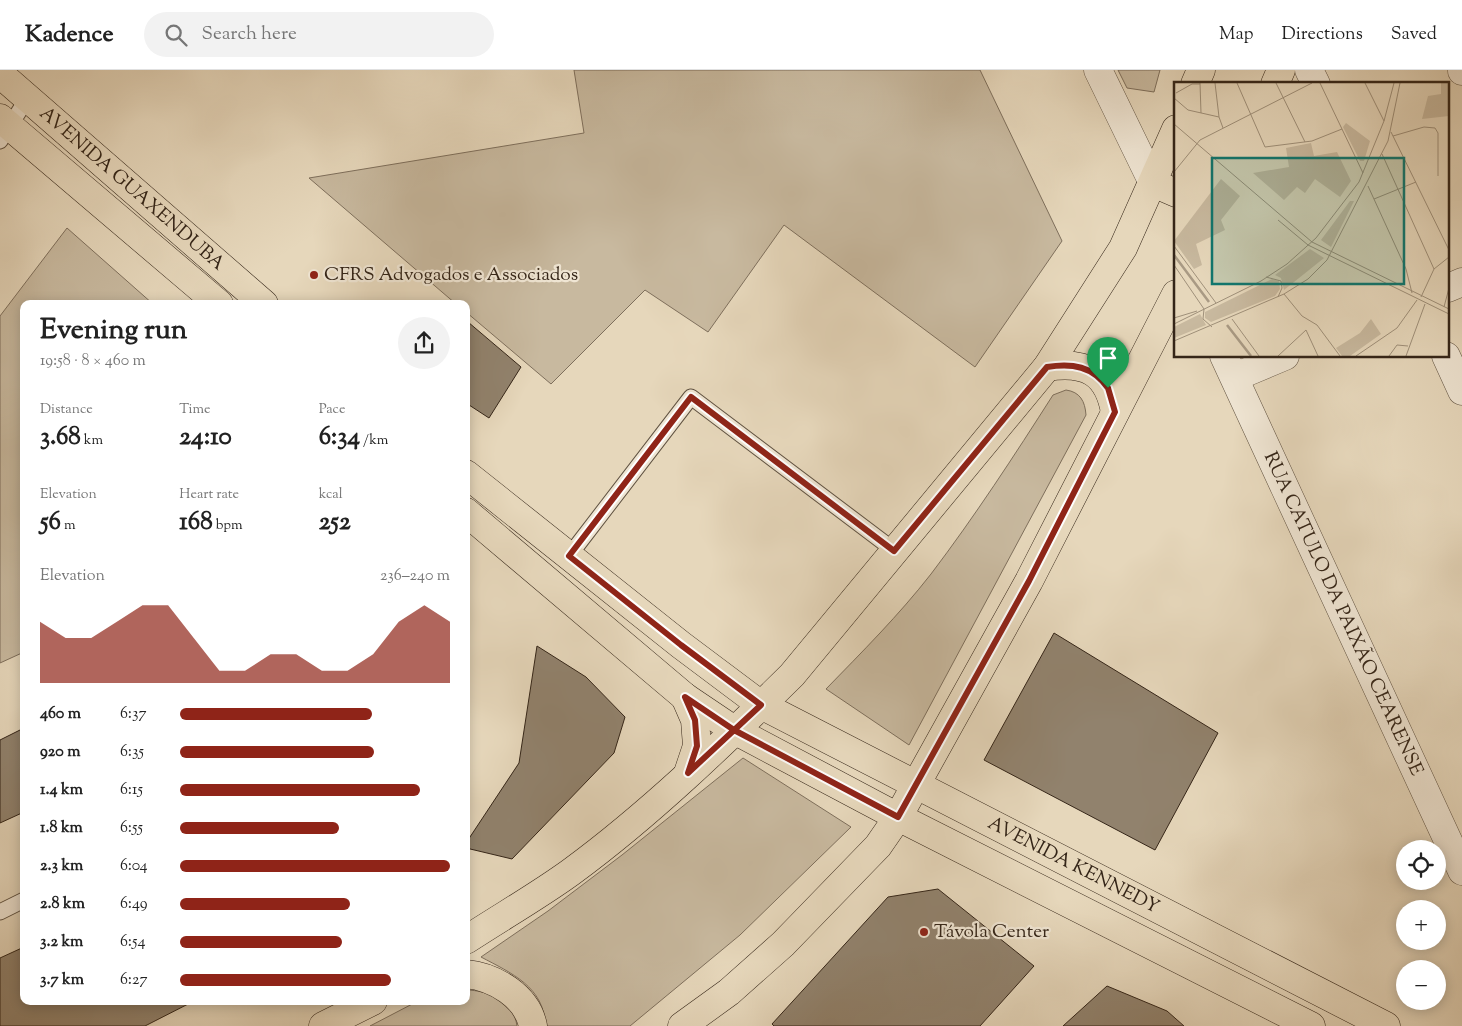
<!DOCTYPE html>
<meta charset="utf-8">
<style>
:root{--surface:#fff;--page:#f2f2f2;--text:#222;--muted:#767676;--line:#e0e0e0;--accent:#8f2418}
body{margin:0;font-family:"Sorts Mill Goudy",serif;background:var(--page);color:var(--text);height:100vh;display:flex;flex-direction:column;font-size:19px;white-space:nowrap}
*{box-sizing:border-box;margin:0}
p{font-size:16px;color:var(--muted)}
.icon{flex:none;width:28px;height:28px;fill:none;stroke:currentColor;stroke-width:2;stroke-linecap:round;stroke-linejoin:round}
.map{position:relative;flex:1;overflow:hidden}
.panel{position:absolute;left:20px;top:230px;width:450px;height:705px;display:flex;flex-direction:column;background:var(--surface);border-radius:10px;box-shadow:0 2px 12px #0003}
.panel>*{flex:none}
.buttons{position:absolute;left:1396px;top:770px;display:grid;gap:10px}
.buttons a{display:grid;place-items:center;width:50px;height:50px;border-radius:50%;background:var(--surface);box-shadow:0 2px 12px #0003;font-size:25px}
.pin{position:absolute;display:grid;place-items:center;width:42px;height:42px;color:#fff;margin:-51px -21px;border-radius:50% 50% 50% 0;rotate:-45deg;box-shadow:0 0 5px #0007}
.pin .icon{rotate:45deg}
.round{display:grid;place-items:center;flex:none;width:52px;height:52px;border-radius:26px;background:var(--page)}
.headline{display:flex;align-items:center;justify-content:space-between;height:85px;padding:0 20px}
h1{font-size:28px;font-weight:700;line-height:38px}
.metrics{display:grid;grid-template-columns:repeat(3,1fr);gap:8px;height:85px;padding:5px 20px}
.metrics div{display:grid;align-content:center}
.metrics b{font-size:25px;font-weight:700}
.metrics small{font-size:14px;font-weight:400}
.metrics p{font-size:14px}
.chart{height:140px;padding:10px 20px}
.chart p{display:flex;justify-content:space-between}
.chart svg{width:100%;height:90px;margin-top:5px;fill:var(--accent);opacity:.7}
ul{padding:0 20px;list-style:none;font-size:16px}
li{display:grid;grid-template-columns:80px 60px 1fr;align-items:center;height:38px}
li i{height:12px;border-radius:6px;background:var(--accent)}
header{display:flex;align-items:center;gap:30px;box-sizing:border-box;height:70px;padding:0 25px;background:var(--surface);border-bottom:1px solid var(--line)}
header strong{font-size:24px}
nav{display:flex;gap:28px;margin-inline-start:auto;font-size:18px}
.search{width:350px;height:45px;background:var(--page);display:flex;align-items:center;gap:12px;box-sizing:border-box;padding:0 18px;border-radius:28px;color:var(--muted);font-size:19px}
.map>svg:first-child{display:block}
.green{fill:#c8b99f;stroke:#7e6f5c}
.building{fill:#91826d;stroke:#342518}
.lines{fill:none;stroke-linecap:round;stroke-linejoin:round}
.service-casing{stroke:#605241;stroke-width:17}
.minor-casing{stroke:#605241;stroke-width:29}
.primary-casing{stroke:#342518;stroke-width:29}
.service{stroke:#efe5d3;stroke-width:15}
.minor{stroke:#efe5d3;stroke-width:28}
.primary{stroke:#e6d7bb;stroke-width:28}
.route-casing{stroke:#fff;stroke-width:10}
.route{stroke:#8f2418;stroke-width:6}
.poi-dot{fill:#8f2418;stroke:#efe5d3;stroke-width:2}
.labels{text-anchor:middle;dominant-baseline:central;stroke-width:4.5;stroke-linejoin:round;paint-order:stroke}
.street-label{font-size:19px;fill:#342518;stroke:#efe5d3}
.poi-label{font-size:19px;fill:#342518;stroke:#efe5d3;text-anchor:start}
.inset-river{fill:none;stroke:#a99a84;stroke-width:2.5}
.inset-road{fill:none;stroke:#9f907a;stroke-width:1}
.view{fill:#0f766e;fill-opacity:0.15;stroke:#0f766e;stroke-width:2.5}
.inset-edge{fill:none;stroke:#342518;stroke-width:2.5}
</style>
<header>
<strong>Kadence</strong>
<div class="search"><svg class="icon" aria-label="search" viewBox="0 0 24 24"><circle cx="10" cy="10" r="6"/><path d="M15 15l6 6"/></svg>Search here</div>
<nav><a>Map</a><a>Directions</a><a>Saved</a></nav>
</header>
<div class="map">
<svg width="1462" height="956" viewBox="0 0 1462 956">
<rect width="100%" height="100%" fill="#e6d7bb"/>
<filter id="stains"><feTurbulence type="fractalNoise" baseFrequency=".004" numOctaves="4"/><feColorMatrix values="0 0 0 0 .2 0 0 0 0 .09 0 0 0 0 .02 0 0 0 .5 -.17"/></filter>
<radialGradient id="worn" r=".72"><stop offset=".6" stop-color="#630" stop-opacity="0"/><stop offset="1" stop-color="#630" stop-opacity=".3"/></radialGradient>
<g class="green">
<polygon points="574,0 980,0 1062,171 975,297 784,155 708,262 645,220 551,314 466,242 466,234 456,234 309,108 584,63"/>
<polygon points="1118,0 1160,0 1154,22 1127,18"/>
<polygon points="67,158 153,234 24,234 24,582 0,593 0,246"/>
<path d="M1066,320C1080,322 1085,331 1086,345L909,675L826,619C862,582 899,545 931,504C975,446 1014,386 1053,325Z"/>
<path d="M743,688L851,757L740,865L630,956H545C545,917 511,903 481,887L548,841L622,785Z"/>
<path d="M466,920C488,920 514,932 517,956H370L418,931H466Z"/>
</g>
<g class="building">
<polygon points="468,252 521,297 489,348 466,333 466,254"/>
<polygon points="1054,563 1218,663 1155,780 984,690"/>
<polygon points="537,576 586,607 625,647 614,683 512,789 466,778 466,773 519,693"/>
<polygon points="24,658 24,742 0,753 0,670"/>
<polygon points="938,819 1034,896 980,956 774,956 772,954 888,827"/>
<polygon points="24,877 24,931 194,931 145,956 0,956 0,888"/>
<polygon points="1107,916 1167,941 1184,956 1063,956"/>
</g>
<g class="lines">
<g class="service-casing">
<g id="service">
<polyline points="0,71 27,29"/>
<polyline points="569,486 691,327 895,481"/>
<polyline points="0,842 24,830"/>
</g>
</g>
<g class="minor-casing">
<g id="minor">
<polyline points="1098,0 1153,113"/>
<polyline points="1309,0 1316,14"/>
<polyline points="1462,0 1462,1"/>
<polyline points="1448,218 1462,212"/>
<path id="s1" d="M1224,286L1462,801"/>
<polyline points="1446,286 1462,321"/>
<polyline points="1235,307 1285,286"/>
</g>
</g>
<g class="primary-casing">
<g id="primary">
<path id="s2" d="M0,4L264,234"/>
<polyline points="1195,14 1201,0"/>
<polyline points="1275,14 1281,0"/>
<polyline points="0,48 219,234"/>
<polyline points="1153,113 1176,123"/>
<path d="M1047,297C1086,291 1108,302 1115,342"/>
<path id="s3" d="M466,404L681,575L761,635L1386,956"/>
<polyline points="466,442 685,627 734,660 898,747 1311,956"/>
<polyline points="685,627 695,650 697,676 688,703"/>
<path d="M466,870C501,847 538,826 571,802C650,744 723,673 792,605L1047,297L1123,178L1176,59"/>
<path d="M466,904C495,907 527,926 533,956"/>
<polyline points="323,956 373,931"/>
<polyline points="682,956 729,922 783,874 878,776 898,747 1029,511 1176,224"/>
</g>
</g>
<use href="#service" class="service"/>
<use href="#minor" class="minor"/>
<use href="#primary" class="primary"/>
</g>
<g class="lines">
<g class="route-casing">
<path id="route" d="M1108,318C1093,296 1072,293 1047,297L894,481L691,327L569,486L681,575L761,635L688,703L697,676L695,650L685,627L734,660L898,747L1029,511L1115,342L1108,318"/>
</g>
<use href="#route" class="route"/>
</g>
<g class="poi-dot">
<circle cx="314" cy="205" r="5"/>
<circle cx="924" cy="862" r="5"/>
</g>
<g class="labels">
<g class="street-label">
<text stroke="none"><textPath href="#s2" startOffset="175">AVENIDA GUAXENDUBA</textPath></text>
<text stroke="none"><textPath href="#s1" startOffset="284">RUA CATULO DA PAIXÃO CEARENSE</textPath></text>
<text stroke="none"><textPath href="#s3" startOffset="726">AVENIDA KENNEDY</textPath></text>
</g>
<g class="poi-label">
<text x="324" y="205">CFRS Advogados e Associados</text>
<text x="934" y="862">Távola Center</text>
</g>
</g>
<g transform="translate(1174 12)">
<rect width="275" height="275" fill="#e6d7bb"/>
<path d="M267,1H275V34L248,37L254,14L267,12ZM172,41L196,59L190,79H186L169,45ZM137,61L140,74L163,70L177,99L166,115L141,97L131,111L123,105L110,118L79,91L115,85L112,66ZM47,97L66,114L47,138L51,148L22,162L28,183L20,187L0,159ZM176,119H180L157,165L147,158ZM136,167L150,176L110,208L107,196L101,193ZM98,197L105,199L106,207L101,214L37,240L31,236V230ZM26,232L32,243L0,256V245ZM197,237L207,252L176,274H168L162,266L186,251Z" fill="#c8b99f"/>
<path class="inset-river" d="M0,173L35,220M53,243L77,274"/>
<path class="inset-road" d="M26,1L27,31M41,1L45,35M63,1L91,65L138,59L168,47M102,1L131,60M146,1L189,91M191,1L210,39M2,11L18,2H26M0,16L14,28L45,35L49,46M0,42L138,160L275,227M217,50L275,168M219,54L250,45L261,46L264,51V94M208,72L260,187M0,90L26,58L138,1M194,104L232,187L238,211M200,117L242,100M104,138L134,163L275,232M0,164L42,221M0,183L30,227M92,195L107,199L108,206L104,215M110,212L128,234L143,243L166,274M247,215L260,187L275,175M270,225L275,206M30,227L29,237L38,245M0,236L23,229M58,237L85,274M0,242L87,199L113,182L142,156L185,100L210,39L220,1M0,259L110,212L134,197L153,178L214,59L226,1M104,274L132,248L144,274M182,274L223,246L243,218M215,274L223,263L234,264M232,274L251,222"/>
<path class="view" d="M38,76H230V202H38Z"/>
<rect width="275" height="275" class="inset-edge"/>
</g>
<rect width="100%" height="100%" filter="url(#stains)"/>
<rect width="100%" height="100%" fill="url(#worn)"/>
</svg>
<div class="buttons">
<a><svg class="icon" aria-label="locate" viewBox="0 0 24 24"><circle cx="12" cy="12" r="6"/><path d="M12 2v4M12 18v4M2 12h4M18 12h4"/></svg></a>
<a>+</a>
<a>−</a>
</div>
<div class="pin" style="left:1108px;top:318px;background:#1e9e55"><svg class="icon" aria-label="arrive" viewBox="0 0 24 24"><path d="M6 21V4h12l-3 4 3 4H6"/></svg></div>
<section class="panel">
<div class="headline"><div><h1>Evening run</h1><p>19:58 · 8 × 460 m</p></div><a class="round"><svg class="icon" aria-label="share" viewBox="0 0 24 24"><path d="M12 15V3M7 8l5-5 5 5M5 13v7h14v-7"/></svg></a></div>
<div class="metrics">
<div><p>Distance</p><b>3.68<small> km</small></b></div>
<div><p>Time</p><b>24:10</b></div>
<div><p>Pace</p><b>6:34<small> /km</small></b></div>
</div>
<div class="metrics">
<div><p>Elevation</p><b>56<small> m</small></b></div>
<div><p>Heart rate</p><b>168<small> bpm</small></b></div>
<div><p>kcal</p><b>252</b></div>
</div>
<div class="chart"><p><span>Elevation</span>236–240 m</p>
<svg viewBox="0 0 160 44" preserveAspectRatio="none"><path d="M0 44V14L10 22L20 22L30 14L40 6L50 6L60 22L70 38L80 38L90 30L100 30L110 38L120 38L130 30L140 14L150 6L160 14V44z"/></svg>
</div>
<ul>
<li><b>460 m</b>6:37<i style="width:71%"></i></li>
<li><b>920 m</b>6:35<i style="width:72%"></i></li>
<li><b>1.4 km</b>6:15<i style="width:89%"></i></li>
<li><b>1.8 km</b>6:55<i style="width:59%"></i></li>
<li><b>2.3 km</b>6:04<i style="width:100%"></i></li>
<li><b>2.8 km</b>6:49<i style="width:63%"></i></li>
<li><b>3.2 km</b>6:54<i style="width:60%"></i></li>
<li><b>3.7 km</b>6:27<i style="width:78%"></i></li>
</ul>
</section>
</div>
